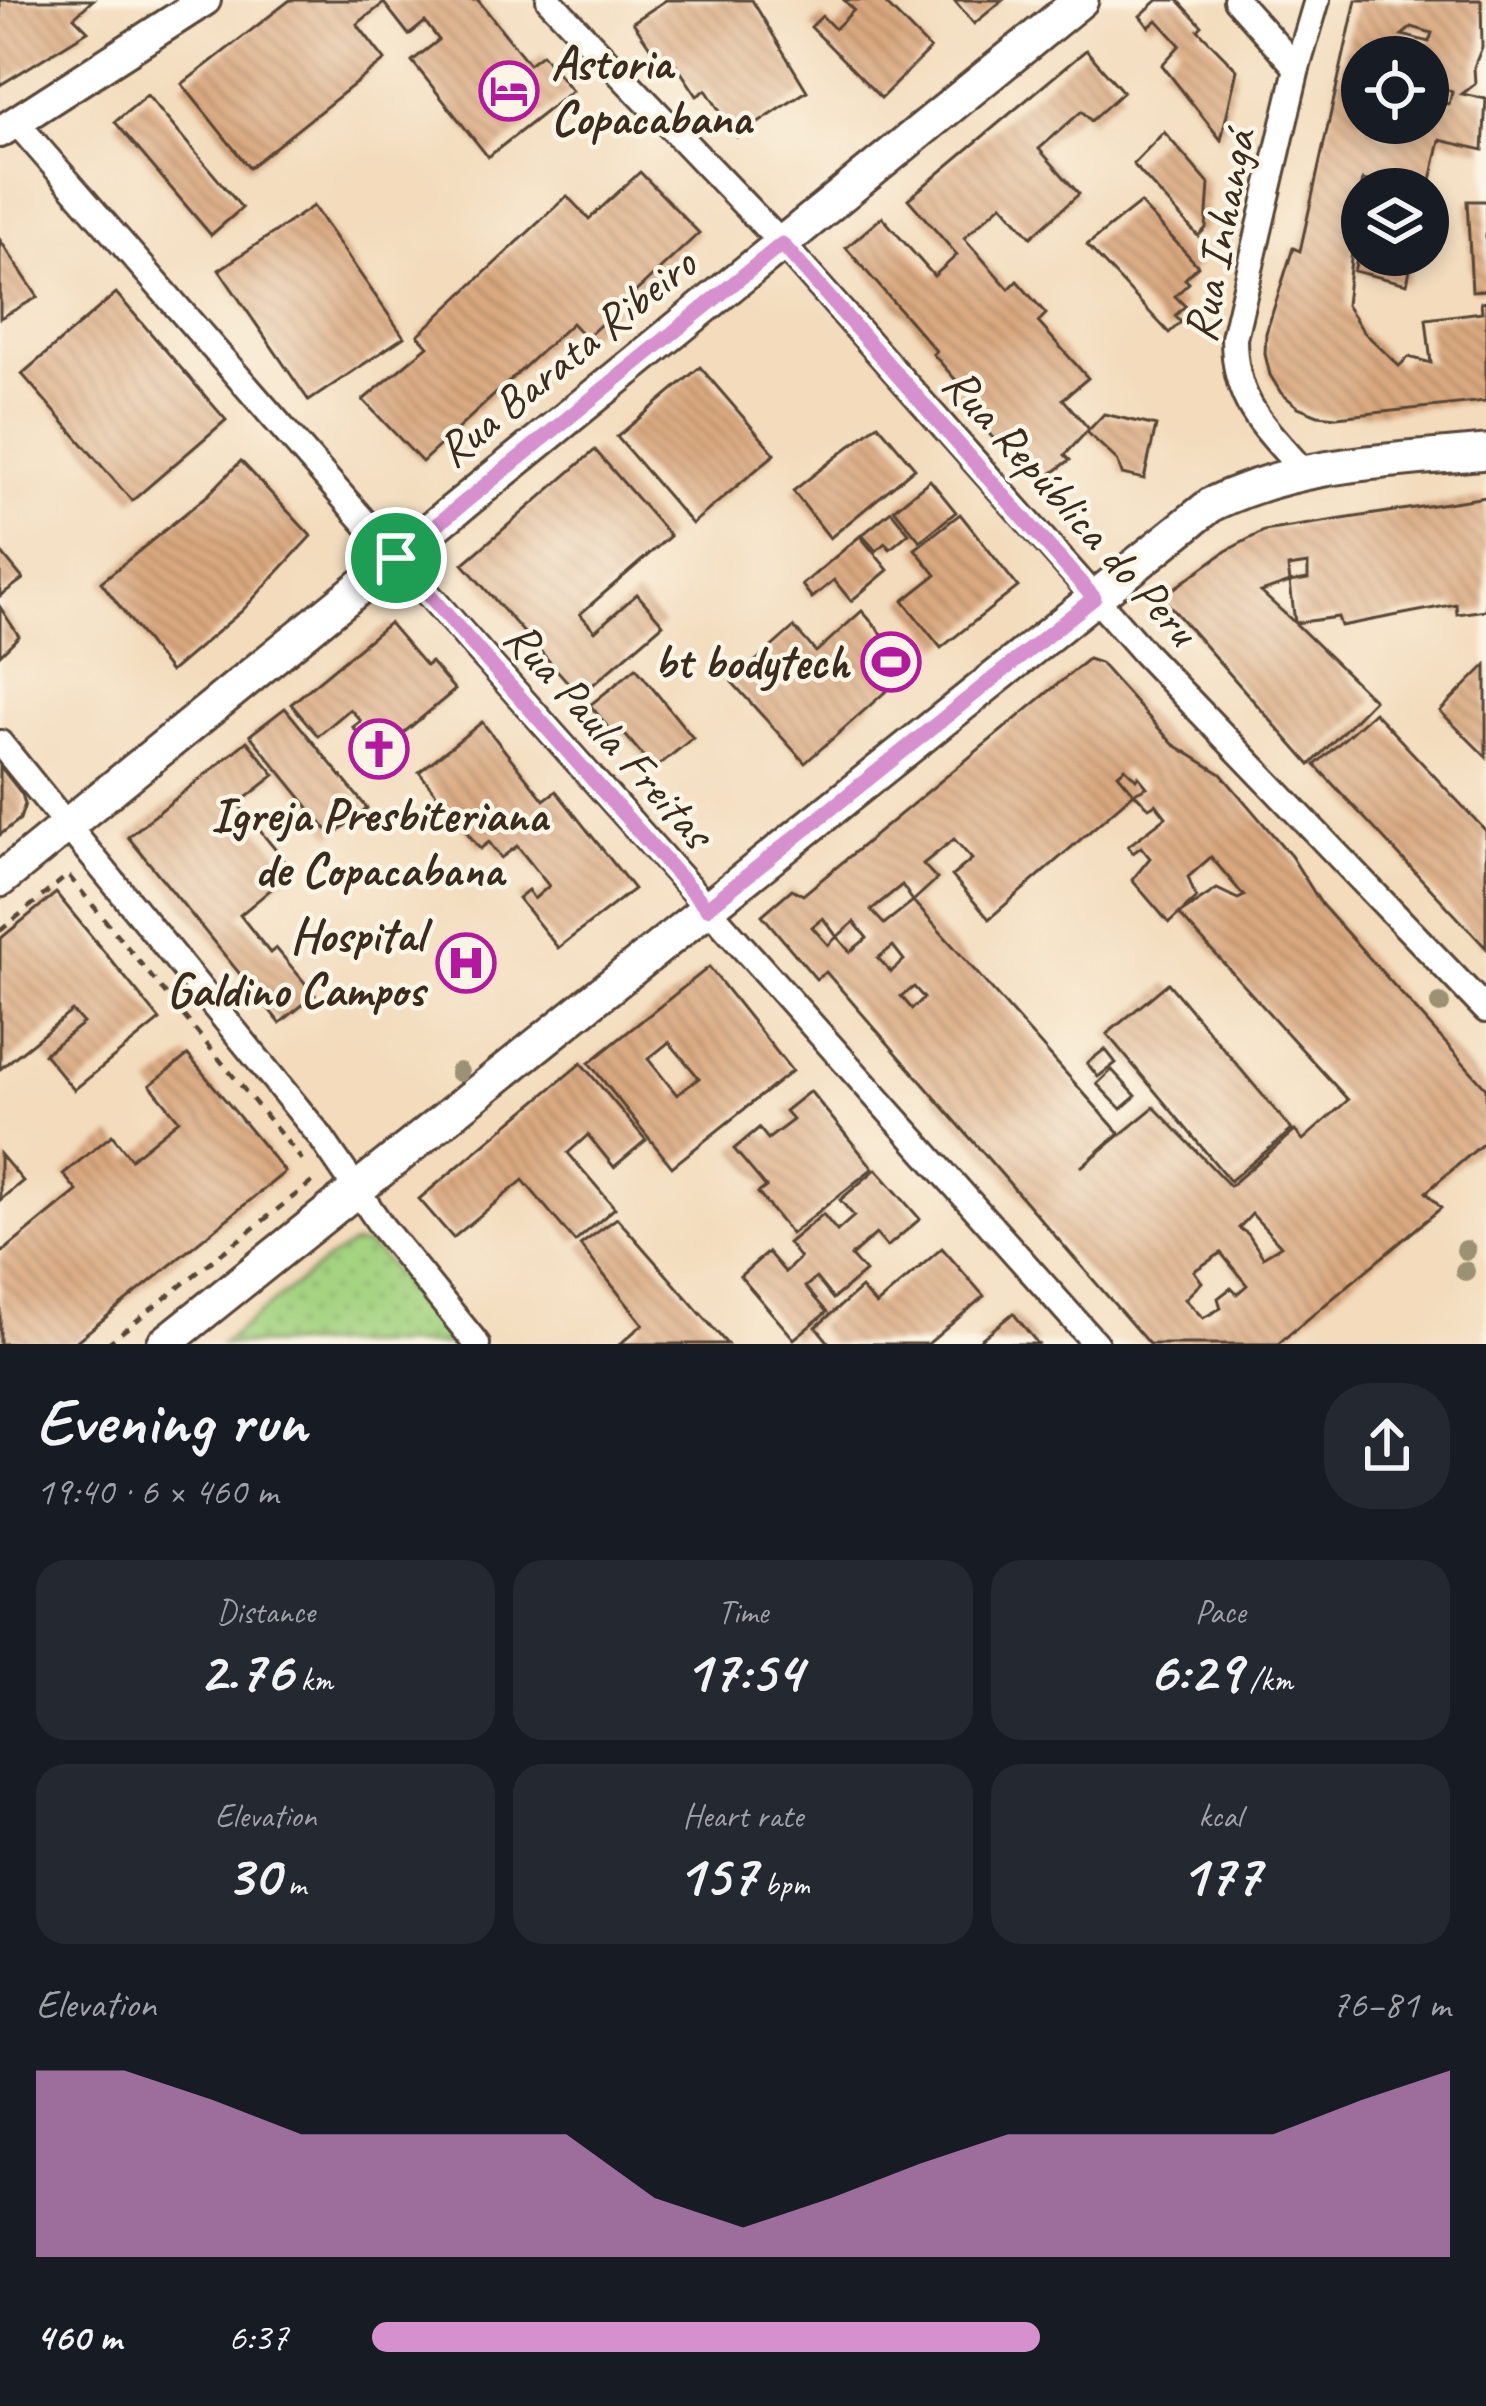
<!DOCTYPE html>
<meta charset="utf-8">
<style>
:root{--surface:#171b24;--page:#242831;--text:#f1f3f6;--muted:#9ea1a6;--accent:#d690ce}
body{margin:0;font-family:Caveat,sans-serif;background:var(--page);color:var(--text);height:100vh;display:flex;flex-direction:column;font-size:45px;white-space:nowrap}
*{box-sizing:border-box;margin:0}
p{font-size:39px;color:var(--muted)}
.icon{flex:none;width:66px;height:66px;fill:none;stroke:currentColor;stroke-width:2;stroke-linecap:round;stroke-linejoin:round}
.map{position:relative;height:1344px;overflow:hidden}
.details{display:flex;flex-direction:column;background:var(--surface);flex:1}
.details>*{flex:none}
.controls{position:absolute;left:1341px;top:36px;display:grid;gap:24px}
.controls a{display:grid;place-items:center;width:108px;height:108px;border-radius:50%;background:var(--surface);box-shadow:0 6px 18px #0003;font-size:60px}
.pin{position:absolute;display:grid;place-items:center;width:102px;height:102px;color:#fff;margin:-51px;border:6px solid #fff;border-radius:50%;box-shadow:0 3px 12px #0007}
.round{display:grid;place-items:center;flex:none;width:126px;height:126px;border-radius:48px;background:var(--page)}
.overview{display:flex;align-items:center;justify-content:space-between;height:204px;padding:0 36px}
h1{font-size:66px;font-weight:700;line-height:90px}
.metrics{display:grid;grid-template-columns:repeat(3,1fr);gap:18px;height:204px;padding:12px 36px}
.metrics div{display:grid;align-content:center;border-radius:30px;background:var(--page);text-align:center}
.metrics b{font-size:60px;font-weight:700}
.metrics small{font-size:33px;font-weight:400}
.metrics p{font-size:33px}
.chart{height:336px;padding:24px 36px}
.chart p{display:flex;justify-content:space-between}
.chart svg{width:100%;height:216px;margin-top:12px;fill:var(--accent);opacity:.7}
ul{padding:0 36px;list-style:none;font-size:39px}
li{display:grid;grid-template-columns:192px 144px 1fr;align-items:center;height:90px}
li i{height:30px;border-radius:15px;background:var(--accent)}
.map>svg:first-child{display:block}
.grass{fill:url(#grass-dots);stroke:#707e50;stroke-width:3}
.building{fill:url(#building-back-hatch);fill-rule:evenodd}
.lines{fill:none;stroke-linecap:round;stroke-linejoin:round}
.minor-casing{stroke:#574536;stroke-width:30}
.tertiary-casing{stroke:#574536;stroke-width:36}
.secondary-casing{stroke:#574536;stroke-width:39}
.path{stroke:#574536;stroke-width:4.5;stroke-dasharray:9 9;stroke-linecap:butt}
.minor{stroke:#fff;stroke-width:24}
.tertiary{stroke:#fff;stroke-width:30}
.secondary{stroke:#fff;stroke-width:33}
.tree{fill:#9c9173}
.route-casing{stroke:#fff;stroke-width:24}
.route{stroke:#d690ce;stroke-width:15}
.labels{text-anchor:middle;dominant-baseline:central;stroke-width:9;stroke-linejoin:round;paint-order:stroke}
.poi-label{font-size:48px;font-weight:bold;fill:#3b2a1e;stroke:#fcf5e5;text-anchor:end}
.street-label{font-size:48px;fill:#3b2a1e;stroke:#fcf5e5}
</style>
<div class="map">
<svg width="1486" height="1344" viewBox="0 0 1486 1344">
<defs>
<pattern id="grass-dots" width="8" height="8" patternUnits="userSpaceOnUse" patternTransform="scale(3)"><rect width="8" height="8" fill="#a4d381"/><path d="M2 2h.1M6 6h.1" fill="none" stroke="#8eb56f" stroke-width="1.8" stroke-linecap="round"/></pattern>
<pattern id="building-back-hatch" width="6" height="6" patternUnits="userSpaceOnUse" patternTransform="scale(3)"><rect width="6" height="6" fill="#daa980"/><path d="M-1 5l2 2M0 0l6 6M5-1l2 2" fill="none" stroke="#b28a68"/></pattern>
</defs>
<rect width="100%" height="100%" fill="#fcf5e5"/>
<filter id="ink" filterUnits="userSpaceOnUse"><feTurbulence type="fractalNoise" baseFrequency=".00833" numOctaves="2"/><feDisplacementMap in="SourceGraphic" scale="24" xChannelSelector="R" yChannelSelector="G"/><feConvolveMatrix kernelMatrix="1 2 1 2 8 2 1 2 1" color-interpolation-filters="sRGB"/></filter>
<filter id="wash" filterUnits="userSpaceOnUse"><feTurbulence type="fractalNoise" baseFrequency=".004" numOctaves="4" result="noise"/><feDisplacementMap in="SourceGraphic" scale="48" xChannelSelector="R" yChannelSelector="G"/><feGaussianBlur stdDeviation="2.7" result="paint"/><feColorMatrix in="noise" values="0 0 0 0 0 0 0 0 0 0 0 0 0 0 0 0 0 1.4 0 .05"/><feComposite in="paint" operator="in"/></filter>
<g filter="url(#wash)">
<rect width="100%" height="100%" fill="#f3dbbc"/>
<polygon class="grass" points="353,1244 366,1245 379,1254 454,1344 221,1344 328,1259"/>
<g id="blocks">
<g class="building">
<polygon points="0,0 93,0 74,17 88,31 0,85"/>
<polygon points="290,0 478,0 529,64 542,54 572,91 488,157 412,61 439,40 425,22 409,35 384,3 357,24 385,60 249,168 182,84"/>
<polygon points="666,0 752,0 807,91 737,137 706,90 697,96 669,54 659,60 633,22"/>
<polygon points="844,0 882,0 930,49 881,98 811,27 822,16 835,29 854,10"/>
<polygon points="954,0 1003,0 974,24"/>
<polygon points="1158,0 1178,0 1202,26 1198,30 1237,70 1221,140 1162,65 1180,45 1157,20 1149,27 1140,16"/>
<path d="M1356,0H1481L1482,47L1474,67L1475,84L1462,94L1486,99L1483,150L1440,140L1429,189H1383L1384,185L1363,180L1353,221L1362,223V255H1413L1407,284L1354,271L1359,252L1352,250L1346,305L1364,332L1399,366L1409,357L1431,363L1426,319L1482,312L1481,302L1486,301V401L1337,417L1318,415L1298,407L1281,393L1270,375L1265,354L1266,333L1293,248L1300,251ZM1412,27L1432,33L1429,42L1402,35ZM1397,51L1428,57V123H1399L1395,138L1377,134L1379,123H1362V57H1396ZM1434,83L1452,92L1449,104L1430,100Z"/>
<polygon points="1086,50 1123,92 1091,121 1082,111 1039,149 1079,194 1031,237 1002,204 964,238 1009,289 1017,281 1046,314 1038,322 1088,378 1063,399 1089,429 1065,455 1070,460 1047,477 1014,440 1003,449 953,394 962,387 933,354 936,351 846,248 882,217 934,276 957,255 908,199"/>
<polygon points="147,95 242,208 211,235 115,122"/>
<polygon points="1164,132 1209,184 1206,228 1198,236 1133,164"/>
<polygon points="640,172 699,233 586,338 572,323 422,462 363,400 428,346 418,335 567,196 589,219"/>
<polygon points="1467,201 1486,201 1486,290 1472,291"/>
<polygon points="1140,203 1198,266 1185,279 1189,283 1175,296 1185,306 1175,316 1181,322 1169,333 1087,245"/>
<polygon points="313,206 404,337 309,401 219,270"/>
<polygon points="0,240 38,297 0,318"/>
<polygon points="116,293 226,420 132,501 22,374"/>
<polygon points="700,367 775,454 692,524 617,437"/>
<polygon points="1104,414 1156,426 1144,479 1122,474 1117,460 1087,432"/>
<polygon points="878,424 915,468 830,538 793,491"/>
<polygon points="595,450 670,536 580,614 595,631 637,594 663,624 580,696 463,564"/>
<polygon points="241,461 311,536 242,611 170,672 101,582 208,495"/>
<polygon points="930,480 956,512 920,541 894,509"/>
<path d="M1486,497V610L1457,614L1456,604L1341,626L1338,617L1295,623L1374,700L1310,765L1162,597L1226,551L1264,531ZM1308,564V579L1290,582L1295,623L1261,592L1290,582L1288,567Z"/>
<polygon points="891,511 909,533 890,549 885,543 876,551 862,535"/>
<polygon points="960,514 1018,587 941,648 903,601 936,575 915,549"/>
<polygon points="860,536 888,570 851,601 834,580 812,598 802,585"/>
<polygon points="0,551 23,579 0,596"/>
<polygon points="0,607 19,636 0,655"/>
<polygon points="862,611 912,668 805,763 732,682 794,627 816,652"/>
<polygon points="389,623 426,666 431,662 455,690 377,755 353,727 361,721 350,709 318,736 291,704"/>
<path d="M1088,659L1100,663L1173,744L1221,774L1291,856L1322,905L1486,1088V1141L1426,1192L1441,1208L1278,1344H1149L826,972L816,979L762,915L792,889L803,895ZM1125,768L1136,779L1138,776L1147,787L1134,793L1118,774ZM1134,793L1149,808L1156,804L1166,817L1128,846L1133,853L1141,847L1150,858L1132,880L1169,923L1196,898L1188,877L1211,857L1244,896L1238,899L1217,889L1179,914L1348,1100L1303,1140L1295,1131L1230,1186L1154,1107L1081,1167L1119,1133L913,901L884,924L871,910L902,885L913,901L937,879L923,864L954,839L972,859L952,876L989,919ZM823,918L837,937L854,922L867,938L850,952L837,937L828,945L812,927ZM893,946L904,960L891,972L878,958ZM914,987L924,998L912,1009L901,996ZM1252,1214L1281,1246L1263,1257L1248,1234L1239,1228ZM1221,1253L1247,1285L1237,1294L1231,1288L1218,1298L1221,1308L1203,1318L1185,1299L1202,1282L1194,1271Z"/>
<polygon points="1486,665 1486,757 1440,711"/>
<polygon points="636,668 693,738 654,769 622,731 616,737 590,705"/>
<polygon points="285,708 367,808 332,836 250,735"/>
<polygon points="1374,712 1486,831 1486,948 1315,765"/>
<polygon points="482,722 544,800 556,791 634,889 558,948 518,898 528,890 534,899 549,886 517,846 501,858 489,842 480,849 419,772"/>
<polygon points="247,741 275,775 238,804 293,871 240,915 270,953 276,948 315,995 280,1023 128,837"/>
<polygon points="0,766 22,794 25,804 20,819 0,835"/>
<polygon points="56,893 160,1020 74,1090 44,1054 83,1023 72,1011 0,1069 0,939"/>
<path d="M709,967L792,1071L672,1167L589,1063ZM669,1042L699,1078L677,1095L648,1059Z"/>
<polygon points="1168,983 1292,1130 1230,1181 1107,1034"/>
<polygon points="1105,1049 1116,1063 1098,1077 1087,1063"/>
<polygon points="188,1055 285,1172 73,1344 0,1344 0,1254 77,1191 63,1174 112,1135 131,1159 179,1120 150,1085"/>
<polygon points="581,1063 646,1140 614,1167 588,1135 568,1153 615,1208 575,1242 523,1180 453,1238 419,1199"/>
<polygon points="1112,1070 1136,1096 1121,1109 1097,1084"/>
<polygon points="810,1091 873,1168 791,1234 758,1193 766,1187 734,1149 759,1128 768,1139 793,1120 785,1111"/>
<polygon points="0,1154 23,1181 0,1200"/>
<polygon points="876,1169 920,1219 887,1247 876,1234 851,1256 865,1272 833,1299 816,1278 805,1287 827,1312 794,1339 740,1276 768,1252 785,1272 800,1258 788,1243 823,1214 837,1231 854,1216 840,1200"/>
<polygon points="617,1218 727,1344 620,1344 643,1324 580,1245"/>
<polygon points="942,1248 984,1296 928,1344 830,1344 816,1327 861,1288 876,1305"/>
<polygon points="1013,1313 1038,1344 975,1344"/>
</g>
</g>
</g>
<g filter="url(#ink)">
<use href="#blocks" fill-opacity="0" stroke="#574536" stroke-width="3"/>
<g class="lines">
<g class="minor-casing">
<g id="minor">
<polyline points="549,0 782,244 1145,654 1486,1010"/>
<polyline points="1236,0 1297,68"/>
<polyline points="16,122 396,558 1096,1344"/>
<path d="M1302,470C1263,425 1234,402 1234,338L1297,68L1317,0"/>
<polyline points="0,743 320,1136 383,1228 477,1344"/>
</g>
</g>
<g class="tertiary-casing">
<polyline id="tertiary" points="0,132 205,0"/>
</g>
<g class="secondary-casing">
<g id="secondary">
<polyline points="0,880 1081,0"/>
<path d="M164,1344L1212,504C1299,462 1391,461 1486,452"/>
</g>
</g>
<g class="path">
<polyline points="0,931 68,875 302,1160"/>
<polyline points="107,1344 317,1178"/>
</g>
<use href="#minor" class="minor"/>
<use href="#tertiary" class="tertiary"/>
<use href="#secondary" class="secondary"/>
</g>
<g class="tree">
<circle cx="1440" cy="1004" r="10"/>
<circle cx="459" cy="1072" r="10"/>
<circle cx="1466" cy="1250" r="10"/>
<circle cx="1465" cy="1271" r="10"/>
</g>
</g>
<g class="lines" filter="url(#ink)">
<g class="route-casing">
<polygon id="route" points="782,244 1094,598 707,908 396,558"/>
</g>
<use href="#route" class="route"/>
</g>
<defs>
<g id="hotel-ring" transform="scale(3)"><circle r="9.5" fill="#fcf5e5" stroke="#b5179e" stroke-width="1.5"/><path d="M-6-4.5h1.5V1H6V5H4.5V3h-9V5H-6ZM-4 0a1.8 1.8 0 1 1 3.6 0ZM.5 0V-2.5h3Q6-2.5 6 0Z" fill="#b5179e"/></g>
<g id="stadium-ring" transform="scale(3)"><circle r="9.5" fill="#fcf5e5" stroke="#b5179e" stroke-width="1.5"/><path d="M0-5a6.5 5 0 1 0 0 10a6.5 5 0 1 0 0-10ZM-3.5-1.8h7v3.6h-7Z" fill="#b5179e"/></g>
<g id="church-ring" transform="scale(3)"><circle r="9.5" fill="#fcf5e5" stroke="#b5179e" stroke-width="1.5"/><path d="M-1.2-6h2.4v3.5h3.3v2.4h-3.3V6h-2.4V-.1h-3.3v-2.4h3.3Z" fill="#b5179e"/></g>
<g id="hospital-ring" transform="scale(3)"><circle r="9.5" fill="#fcf5e5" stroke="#b5179e" stroke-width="1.5"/><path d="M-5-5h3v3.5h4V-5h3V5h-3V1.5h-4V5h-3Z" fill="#b5179e"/></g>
</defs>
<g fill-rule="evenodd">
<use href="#hotel-ring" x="509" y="91"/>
<use href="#stadium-ring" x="891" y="662"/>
<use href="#church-ring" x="379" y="749"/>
<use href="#hospital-ring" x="466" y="963"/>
</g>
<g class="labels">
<g class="poi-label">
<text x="551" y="63" text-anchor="start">Astoria<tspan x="551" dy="55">Copacabana</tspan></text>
<text x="849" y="662">bt bodytech</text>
<text x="379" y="815" text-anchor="middle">Igreja Presbiteriana<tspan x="379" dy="55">de Copacabana</tspan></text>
<text x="424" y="935">Hospital<tspan x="424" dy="55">Galdino Campos</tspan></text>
</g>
<g class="street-label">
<text transform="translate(1219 236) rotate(-79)">Rua Inhangá</text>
<text transform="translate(566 357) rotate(-39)">Rua Barata Ribeiro</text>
<text transform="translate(1071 506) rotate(48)">Rua República do Peru</text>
<text transform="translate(609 734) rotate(48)">Rua Paula Freitas</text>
</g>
</g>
</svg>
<div class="controls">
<a><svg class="icon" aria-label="locate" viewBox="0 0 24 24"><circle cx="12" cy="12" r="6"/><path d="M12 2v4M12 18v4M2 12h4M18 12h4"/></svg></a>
<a><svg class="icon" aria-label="layers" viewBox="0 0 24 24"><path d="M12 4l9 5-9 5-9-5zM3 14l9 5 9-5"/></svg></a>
</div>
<div class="pin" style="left:396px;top:558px;background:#1e9e55"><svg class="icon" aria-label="arrive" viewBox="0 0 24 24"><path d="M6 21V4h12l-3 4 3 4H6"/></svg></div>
</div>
<section class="details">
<div class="overview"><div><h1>Evening run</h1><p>19:40 · 6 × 460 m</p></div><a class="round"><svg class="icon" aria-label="share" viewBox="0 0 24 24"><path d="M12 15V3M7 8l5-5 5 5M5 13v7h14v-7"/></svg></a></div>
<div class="metrics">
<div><p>Distance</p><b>2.76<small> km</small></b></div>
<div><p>Time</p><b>17:54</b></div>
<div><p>Pace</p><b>6:29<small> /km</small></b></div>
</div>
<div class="metrics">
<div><p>Elevation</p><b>30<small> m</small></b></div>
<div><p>Heart rate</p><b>157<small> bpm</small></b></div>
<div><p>kcal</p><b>177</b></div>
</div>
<div class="chart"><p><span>Elevation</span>76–81 m</p>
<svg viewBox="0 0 160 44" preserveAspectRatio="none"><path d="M0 44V6L10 6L20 12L30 19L40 19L50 19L60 19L70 32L80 38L90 32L100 25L110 19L120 19L130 19L140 19L150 12L160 6V44z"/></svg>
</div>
<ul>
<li><b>460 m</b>6:37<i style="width:62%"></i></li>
</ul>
</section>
